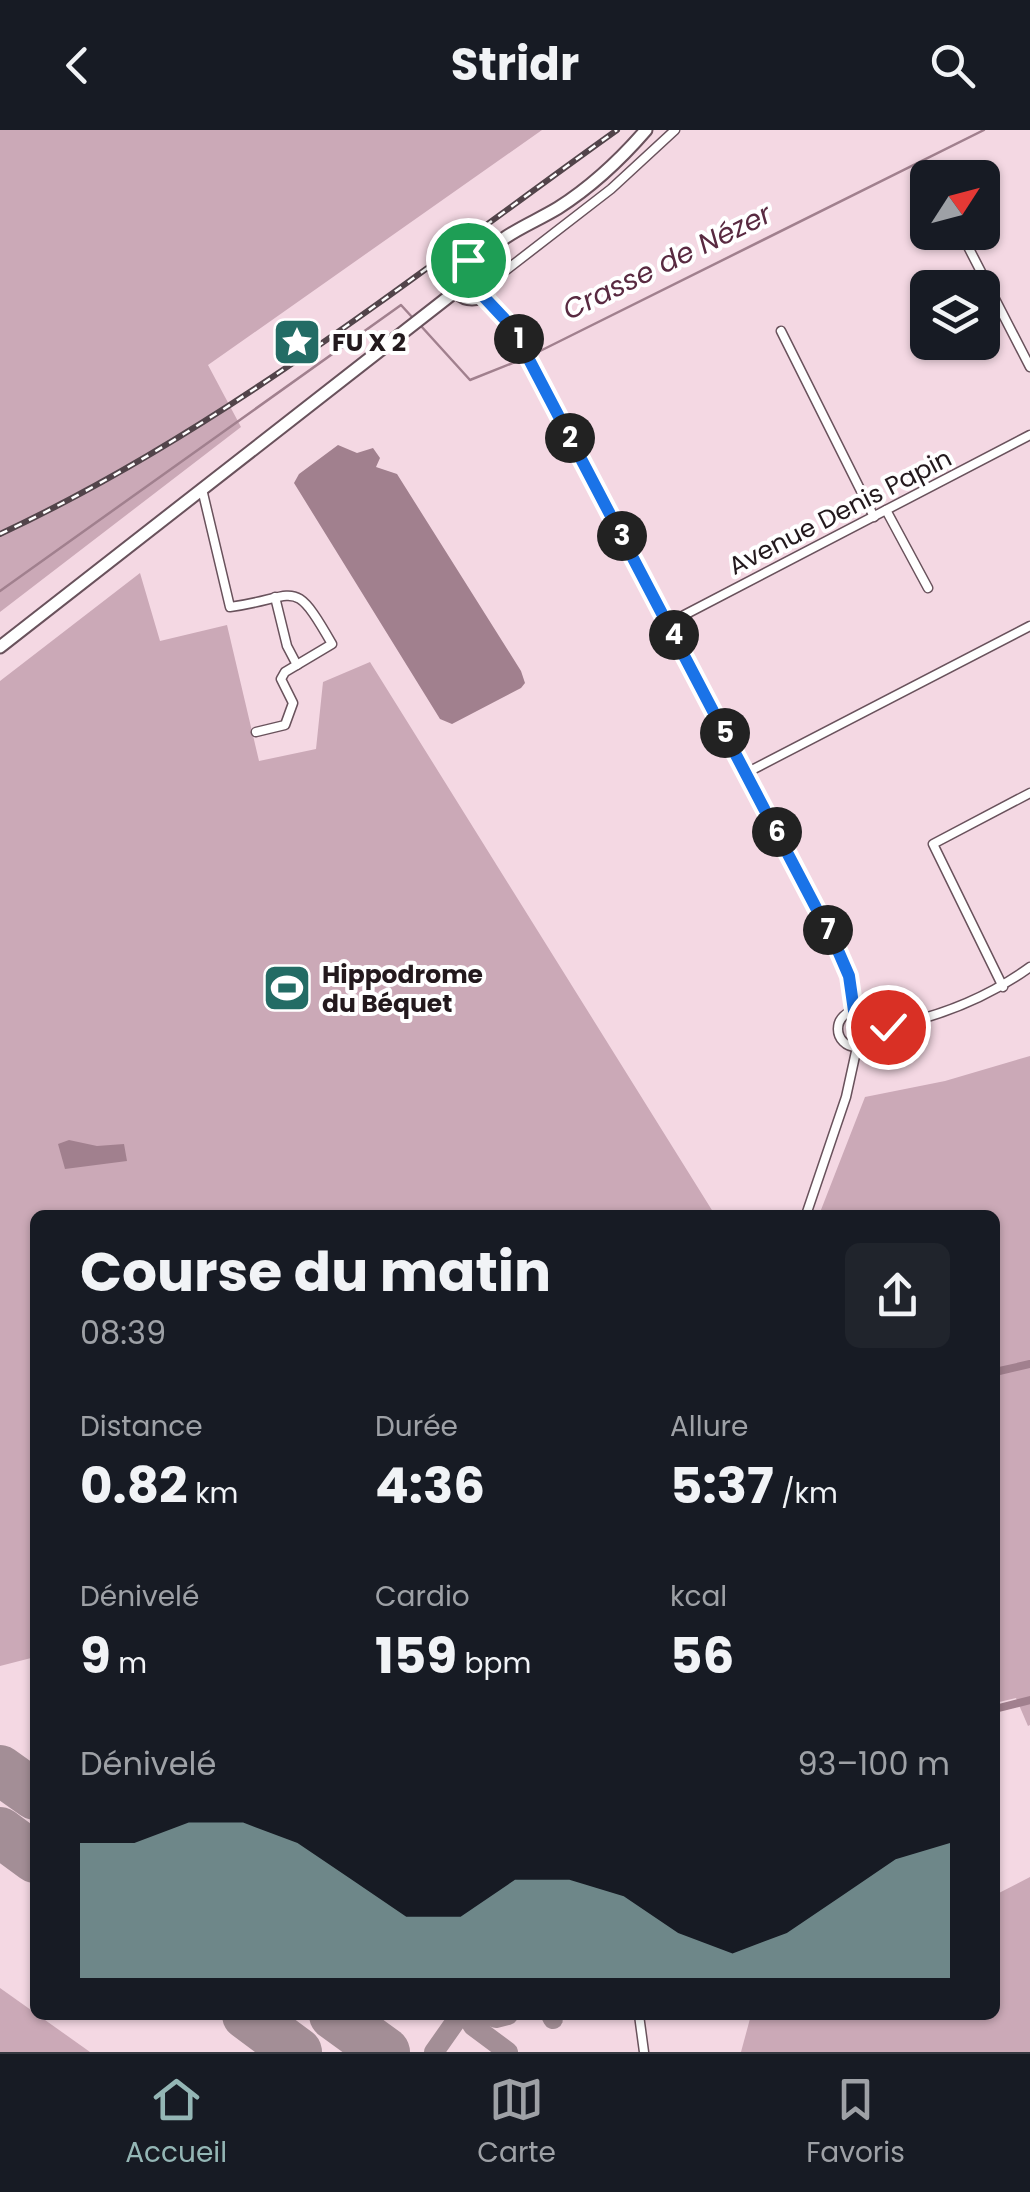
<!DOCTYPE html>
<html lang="fr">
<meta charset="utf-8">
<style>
:root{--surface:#171b24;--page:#20242c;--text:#f1f3f6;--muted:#9ea1a6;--line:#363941;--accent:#94b6b5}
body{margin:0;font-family:Poppins,sans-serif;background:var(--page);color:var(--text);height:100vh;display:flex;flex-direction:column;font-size:38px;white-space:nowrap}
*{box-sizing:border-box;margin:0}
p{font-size:32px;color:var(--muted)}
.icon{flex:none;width:55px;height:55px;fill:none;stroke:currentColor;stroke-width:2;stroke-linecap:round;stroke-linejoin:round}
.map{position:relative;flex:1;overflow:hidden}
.details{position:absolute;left:30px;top:1080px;width:970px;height:810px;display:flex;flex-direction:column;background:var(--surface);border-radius:15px;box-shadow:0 2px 8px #0004}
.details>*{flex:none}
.needle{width:65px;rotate:54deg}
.tools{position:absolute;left:910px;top:30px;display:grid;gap:20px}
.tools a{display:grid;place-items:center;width:90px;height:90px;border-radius:15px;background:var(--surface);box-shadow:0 2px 8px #0004;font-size:50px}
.pin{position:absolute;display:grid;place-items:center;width:85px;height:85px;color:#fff;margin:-42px;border:5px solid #fff;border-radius:50%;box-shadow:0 2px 10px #0007}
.km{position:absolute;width:50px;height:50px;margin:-25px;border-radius:50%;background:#222;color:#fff;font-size:28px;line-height:50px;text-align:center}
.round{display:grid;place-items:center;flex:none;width:105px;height:105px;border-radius:15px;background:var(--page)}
.overview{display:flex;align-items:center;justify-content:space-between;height:170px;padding:0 50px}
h1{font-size:55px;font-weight:700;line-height:75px}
.stats{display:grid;grid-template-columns:repeat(3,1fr);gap:15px;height:170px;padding:10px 50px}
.stats div{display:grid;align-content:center}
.stats b{font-size:50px;font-weight:700}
.stats small{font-size:28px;font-weight:400}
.stats p{font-size:28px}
.chart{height:280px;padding:20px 50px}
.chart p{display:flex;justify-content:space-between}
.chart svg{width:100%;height:180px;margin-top:10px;fill:var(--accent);opacity:.7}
header{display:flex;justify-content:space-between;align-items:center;height:130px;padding:0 50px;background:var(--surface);font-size:45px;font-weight:700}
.tab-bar{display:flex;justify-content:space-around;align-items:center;height:140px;border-top:2px solid var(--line);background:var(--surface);font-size:28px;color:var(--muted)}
.tab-bar a{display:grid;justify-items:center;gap:5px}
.tab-bar .active{color:var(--accent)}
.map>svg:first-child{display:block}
.green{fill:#cba9b7}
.water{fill:#a1808e}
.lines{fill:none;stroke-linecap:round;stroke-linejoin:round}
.stream{stroke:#a1808e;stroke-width:2.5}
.canal{stroke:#a1808e;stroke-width:8}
.taxiway{stroke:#a38e96;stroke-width:20}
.runway{stroke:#a38e96;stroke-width:50}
.street-casing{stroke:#69525c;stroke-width:11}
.secondary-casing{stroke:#69525c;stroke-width:15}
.street{stroke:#fff;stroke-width:8}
.secondary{stroke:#fff;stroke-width:11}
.rail-casing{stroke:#52444a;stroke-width:6}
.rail{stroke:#fff;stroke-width:2.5;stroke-dasharray:8;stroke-linecap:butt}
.route-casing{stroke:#fff;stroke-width:20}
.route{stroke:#1a73e8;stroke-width:12}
.labels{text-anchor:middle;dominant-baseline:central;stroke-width:8;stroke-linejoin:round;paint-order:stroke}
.poi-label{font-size:25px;font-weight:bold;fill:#23191d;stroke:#fff;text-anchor:start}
.street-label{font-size:25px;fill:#23191d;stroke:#fff}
.water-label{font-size:28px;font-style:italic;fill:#592a41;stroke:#fff}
</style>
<header><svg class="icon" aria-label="back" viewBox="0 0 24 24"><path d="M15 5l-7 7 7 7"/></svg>Stridr<svg class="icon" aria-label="search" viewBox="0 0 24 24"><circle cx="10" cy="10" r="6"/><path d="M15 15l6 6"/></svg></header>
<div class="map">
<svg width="1030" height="1922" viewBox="0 0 1030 1922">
<rect width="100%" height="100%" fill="#f4d8e3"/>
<g class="green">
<polygon points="0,0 542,0 208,235 241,297 0,482"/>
<polygon points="140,443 160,511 227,495 259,631 316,619 323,552 370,532 715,1085 35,1085 35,1527 0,1536 0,551"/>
<polygon points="1030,926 1030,1595 1028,1596 1016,1568 995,1573 995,1085 819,1085 865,967 945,951"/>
<polygon points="1030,1747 1030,1922 741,1922 751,1885 995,1885 995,1765"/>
<polygon points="0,1858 90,1922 0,1922"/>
</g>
<g class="water">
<polygon points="338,315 357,323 373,318 380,328 376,337 397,344 521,541 525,553 521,558 452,594 440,589 294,353 299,344"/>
<polygon points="69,1010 97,1016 124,1014 127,1031 65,1039 58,1014"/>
</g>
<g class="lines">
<g class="stream">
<polyline points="421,196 470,250 525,228"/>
<polyline points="532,225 984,0"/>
<polyline points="0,461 401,175 412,187"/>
</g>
<g class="canal">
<polyline points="995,1242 1030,1234"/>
<polyline points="995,1579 1030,1570"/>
</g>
<g class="taxiway">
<polyline points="466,1885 473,1896 508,1922"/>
<polyline points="486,1885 496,1888 508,1885"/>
<polyline points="551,1885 553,1889"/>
<polyline points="434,1922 460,1885"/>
</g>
<g class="runway">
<polyline points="0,1640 35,1665"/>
<polyline points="0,1702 35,1728"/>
<polyline points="247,1885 297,1922"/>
<polyline points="334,1885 385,1922"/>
</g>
<g class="street-casing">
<g id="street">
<polyline points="961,103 1030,237"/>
<polyline points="492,151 611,59 675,0"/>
<polyline points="483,165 512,197 836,816 849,846 854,881"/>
<polyline points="781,201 874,387"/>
<path d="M202,359L230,477C298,468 292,444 332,514L285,542L281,549L293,573L285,595L256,602"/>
<polyline points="886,380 928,458"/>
<polyline points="275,467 287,516 297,535"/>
<polyline points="667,494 1030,305"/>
<polyline points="746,643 1030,496"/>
<polyline points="1003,857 933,714 1030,663"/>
<circle cx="856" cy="899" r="18"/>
<path d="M874,899C932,890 983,871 1030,837"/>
<polyline points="806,1085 846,967 857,917"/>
<polyline points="639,1885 644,1922"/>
</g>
</g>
<g class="secondary-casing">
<g id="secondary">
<circle cx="472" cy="149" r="20"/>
<path d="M481,131C500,104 530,95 558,78C591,57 620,30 646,0"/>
<polyline points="0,517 456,161"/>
</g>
</g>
<use href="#street" class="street"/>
<use href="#secondary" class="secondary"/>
<g class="rail-casing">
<path id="rail" d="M0,404C223,300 418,142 617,0"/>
</g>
<use href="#rail" class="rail"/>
</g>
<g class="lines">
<g class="route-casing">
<path id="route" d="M468,130C482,129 491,137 492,151L483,166L512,197L836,816L849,846L854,881L870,888L874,899L888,897"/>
</g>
<use href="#route" class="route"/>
</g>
<defs>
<g id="sight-square" transform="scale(2.5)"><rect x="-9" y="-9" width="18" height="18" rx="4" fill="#236c65" stroke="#fff"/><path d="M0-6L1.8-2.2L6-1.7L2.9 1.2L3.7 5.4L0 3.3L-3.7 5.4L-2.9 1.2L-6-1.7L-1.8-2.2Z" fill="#fff"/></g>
<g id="stadium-square" transform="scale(2.5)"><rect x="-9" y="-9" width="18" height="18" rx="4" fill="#236c65" stroke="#fff"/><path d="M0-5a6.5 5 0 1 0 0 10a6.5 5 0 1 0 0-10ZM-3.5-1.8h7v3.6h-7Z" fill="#fff"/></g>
</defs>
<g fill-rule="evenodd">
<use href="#sight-square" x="297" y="212"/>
<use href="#stadium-square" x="287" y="858"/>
</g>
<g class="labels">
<g class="poi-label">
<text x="332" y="212">FU X 2</text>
<text x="322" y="844">Hippodrome<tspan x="322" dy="29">du Béquet</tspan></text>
</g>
<g class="street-label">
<text transform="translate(840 382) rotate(-27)">Avenue Denis Papin</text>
</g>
<g class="water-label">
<text transform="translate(667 132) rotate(-26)">Crasse de Nézer</text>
</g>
</g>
</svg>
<div class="tools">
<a><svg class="needle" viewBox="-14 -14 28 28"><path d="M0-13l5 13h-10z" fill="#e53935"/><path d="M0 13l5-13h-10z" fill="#9ea1a6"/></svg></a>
<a><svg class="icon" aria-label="layers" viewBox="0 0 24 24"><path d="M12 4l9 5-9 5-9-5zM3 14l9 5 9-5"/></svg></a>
</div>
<div class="pin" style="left:468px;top:130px;background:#1e9e55"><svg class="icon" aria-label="arrive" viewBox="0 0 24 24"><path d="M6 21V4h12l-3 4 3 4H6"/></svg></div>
<div class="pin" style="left:888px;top:897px;background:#d93025"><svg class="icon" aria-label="check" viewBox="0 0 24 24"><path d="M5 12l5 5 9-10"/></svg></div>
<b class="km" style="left:519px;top:209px">1</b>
<b class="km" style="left:570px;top:308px">2</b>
<b class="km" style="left:622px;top:406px">3</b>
<b class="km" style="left:674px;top:505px">4</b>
<b class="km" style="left:725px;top:603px">5</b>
<b class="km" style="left:777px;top:702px">6</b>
<b class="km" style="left:828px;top:800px">7</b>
<section class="details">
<div class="overview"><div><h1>Course du matin</h1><p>08:39</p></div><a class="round"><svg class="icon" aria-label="share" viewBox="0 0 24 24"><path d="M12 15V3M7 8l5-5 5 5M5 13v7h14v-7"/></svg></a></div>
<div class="stats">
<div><p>Distance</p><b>0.82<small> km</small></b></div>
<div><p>Durée</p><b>4:36</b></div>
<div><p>Allure</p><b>5:37<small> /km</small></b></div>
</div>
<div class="stats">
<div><p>Dénivelé</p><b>9<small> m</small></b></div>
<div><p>Cardio</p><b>159<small> bpm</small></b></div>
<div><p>kcal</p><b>56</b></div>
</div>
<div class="chart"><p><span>Dénivelé</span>93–100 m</p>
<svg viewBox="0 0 160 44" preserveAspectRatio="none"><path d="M0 44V11L10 11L20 6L30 6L40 11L50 20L60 29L70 29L80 20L90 20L100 24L110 33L120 38L130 33L140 24L150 15L160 11V44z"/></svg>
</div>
</section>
</div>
<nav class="tab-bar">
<a class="active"><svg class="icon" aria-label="home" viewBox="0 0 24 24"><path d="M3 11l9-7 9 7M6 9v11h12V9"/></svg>Accueil</a>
<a><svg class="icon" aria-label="map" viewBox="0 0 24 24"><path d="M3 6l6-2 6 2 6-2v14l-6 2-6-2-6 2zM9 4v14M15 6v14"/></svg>Carte</a>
<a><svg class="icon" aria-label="saved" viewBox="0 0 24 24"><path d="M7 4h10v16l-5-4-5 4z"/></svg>Favoris</a>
</nav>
